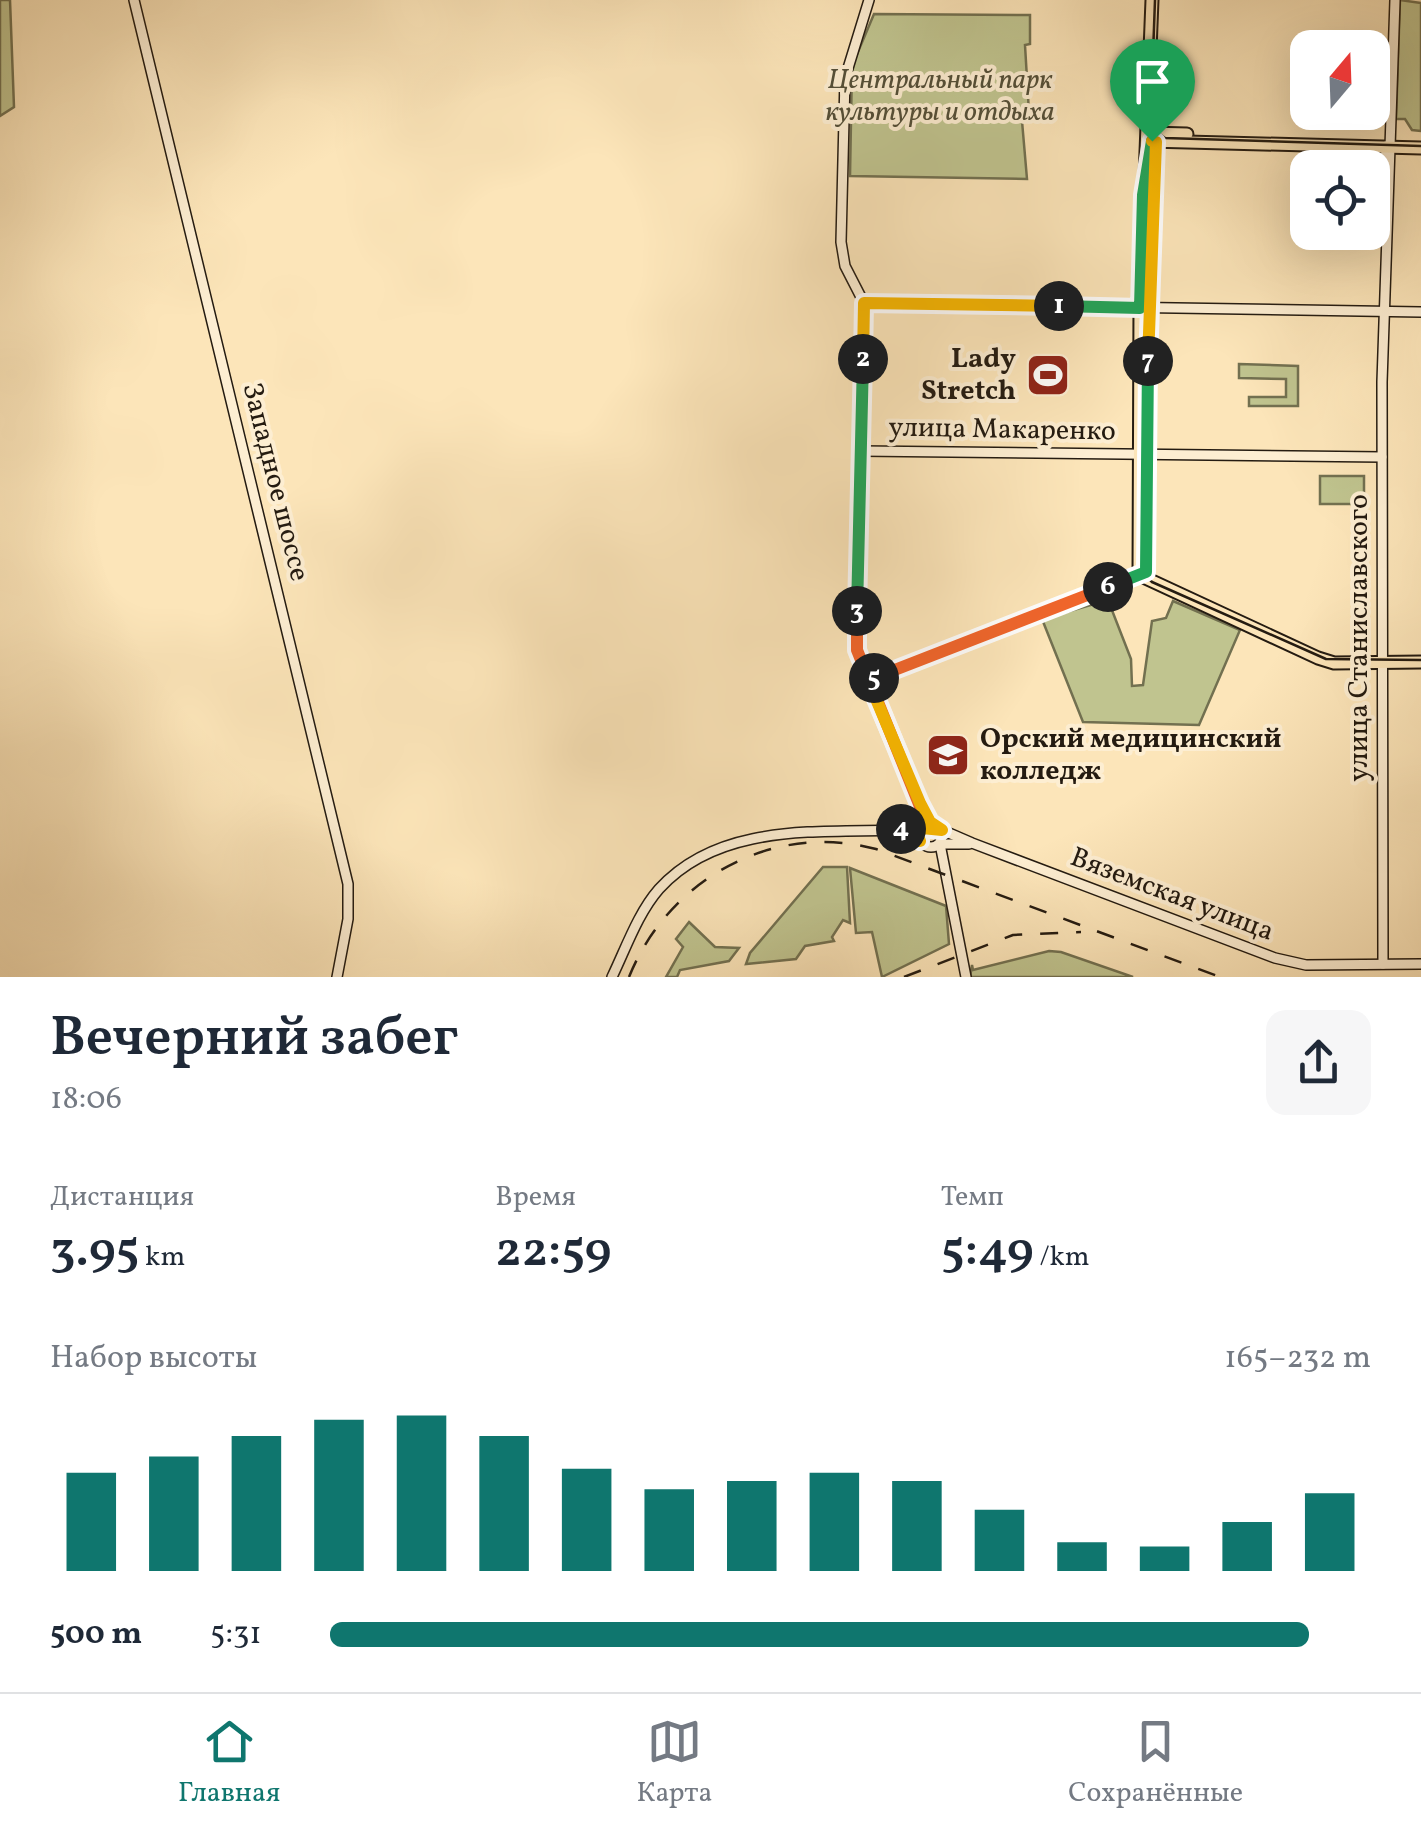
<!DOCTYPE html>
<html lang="ru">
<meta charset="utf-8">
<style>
:root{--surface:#fff;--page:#f6f6f7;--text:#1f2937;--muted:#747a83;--line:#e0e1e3;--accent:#0f766e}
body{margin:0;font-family:Vollkorn,serif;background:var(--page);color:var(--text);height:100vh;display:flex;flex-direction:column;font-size:38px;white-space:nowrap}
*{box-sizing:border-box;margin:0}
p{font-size:32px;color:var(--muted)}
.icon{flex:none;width:55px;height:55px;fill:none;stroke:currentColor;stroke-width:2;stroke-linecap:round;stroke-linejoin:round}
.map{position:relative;height:977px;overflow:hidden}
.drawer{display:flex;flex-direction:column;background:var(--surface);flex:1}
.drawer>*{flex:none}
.needle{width:65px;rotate:19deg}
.tools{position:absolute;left:1290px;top:30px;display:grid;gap:20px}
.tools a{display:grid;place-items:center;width:100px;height:100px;border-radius:20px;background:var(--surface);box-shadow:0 10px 40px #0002;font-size:50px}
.pin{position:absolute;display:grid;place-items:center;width:85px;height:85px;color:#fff;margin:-102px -42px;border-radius:50% 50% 50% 0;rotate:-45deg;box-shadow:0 0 10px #0007}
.pin .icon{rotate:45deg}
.km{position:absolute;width:50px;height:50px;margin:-25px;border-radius:50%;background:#222;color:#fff;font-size:28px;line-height:50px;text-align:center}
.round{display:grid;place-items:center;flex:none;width:105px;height:105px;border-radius:20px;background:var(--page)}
.summary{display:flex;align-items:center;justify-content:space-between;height:170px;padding:0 50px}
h1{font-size:55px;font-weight:600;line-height:75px}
.stats{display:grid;grid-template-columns:repeat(3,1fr);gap:15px;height:170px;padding:10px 50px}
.stats div{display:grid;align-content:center}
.stats b{font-size:50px;font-weight:600}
.stats small{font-size:28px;font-weight:400}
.stats p{font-size:28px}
.chart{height:280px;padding:20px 50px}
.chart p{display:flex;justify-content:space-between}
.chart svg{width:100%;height:180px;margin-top:10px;stroke:var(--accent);stroke-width:6}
ul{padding:0 50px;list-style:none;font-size:32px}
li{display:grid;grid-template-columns:160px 120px 1fr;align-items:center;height:75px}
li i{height:25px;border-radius:12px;background:var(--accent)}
.tabs{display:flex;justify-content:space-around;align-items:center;height:140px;border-top:2px solid var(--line);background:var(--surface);font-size:28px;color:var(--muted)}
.tabs a{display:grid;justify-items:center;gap:5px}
.tabs .selected{color:var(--accent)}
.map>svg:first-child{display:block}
.green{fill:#c0c48f;stroke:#727050;stroke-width:2.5}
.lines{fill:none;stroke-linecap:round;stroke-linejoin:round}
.secondary-casing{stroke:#241b11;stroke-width:12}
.primary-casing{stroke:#241b11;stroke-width:15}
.secondary{stroke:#fdeed2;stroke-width:9}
.primary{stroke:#fce5b9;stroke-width:11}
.tram{stroke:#241b11;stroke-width:2.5}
.rail{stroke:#241b11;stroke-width:2.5;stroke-dasharray:18 18;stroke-linecap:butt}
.split-1-casing{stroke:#fff;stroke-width:20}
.split-2-casing{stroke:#fff;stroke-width:20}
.split-3-casing{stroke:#fff;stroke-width:20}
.split-4-casing{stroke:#fff;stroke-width:20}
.split-5-casing{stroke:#fff;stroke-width:20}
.split-6-casing{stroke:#fff;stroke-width:20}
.split-7-casing{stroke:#fff;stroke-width:20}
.split-8-casing{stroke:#fff;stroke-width:20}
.split-1{stroke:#22a559;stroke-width:12}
.split-2{stroke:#f5b400;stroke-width:12}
.split-3{stroke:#22a559;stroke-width:12}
.split-4{stroke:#f0652b;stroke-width:12}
.split-5{stroke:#f5b400;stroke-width:12}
.split-6{stroke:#f0652b;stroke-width:12}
.split-7{stroke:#22a559;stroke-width:12}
.split-8{stroke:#f5b400;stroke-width:12}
.labels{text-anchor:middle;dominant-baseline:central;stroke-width:8;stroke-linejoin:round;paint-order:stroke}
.park-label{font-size:28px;font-style:italic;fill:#534e37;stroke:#fdeed2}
.poi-label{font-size:28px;font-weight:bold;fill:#241b11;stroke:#fdeed2;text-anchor:end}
.street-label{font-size:28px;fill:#241b11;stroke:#fdeed2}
</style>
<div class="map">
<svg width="1421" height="977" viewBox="0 0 1421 977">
<rect width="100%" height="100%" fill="#fce5b9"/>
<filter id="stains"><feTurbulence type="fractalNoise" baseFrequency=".002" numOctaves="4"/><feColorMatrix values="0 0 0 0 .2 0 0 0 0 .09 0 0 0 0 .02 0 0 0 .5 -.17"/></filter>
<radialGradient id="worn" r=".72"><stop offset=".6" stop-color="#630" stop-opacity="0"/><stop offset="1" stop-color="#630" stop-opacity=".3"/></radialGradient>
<g class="green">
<polygon points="0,0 10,0 14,107 0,116"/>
<polygon points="1400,0 1421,3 1421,131 1412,130 1405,119 1396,119"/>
<polygon points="874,14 1030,15 1030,44 1025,45 1029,113 1022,121 1027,179 850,176 852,66"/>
<polygon points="1239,364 1298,366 1298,406 1249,406 1249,397 1286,397 1286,379 1239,378"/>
<rect x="1320" y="476" width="44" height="28"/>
<polygon points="1108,600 1131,659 1132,686 1143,685 1152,621 1166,618 1173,601 1240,630 1199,725 1083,722 1042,619"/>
<polygon points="823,867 847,867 850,923 843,920 832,937 834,941 805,946 796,959 746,964 750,953"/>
<polygon points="850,868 946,906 949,944 882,977 872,932 856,933"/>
<polygon points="689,922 715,947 739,948 729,961 680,970 677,977 666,977 683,947 676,939"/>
<polygon points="1049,951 1061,952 1133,977 970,977 972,965 973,970"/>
</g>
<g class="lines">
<g class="secondary-casing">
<g id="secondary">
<polyline points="134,0 348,884 348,919 337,977"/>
<polyline points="869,0 845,78 841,242 845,266 864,303 857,650 927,818 935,827 972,843 1275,958 1306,965 1421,964"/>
<polyline points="1384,205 1386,146"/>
<polyline points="864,303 1421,312"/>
<polyline points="861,451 1382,457"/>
<polyline points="868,680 1146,572"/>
<circle cx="931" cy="836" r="11"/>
<polyline points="1383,964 1382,382 1395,0"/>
<path d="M612,977C626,948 638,913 659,889C724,817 834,835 921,829L923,815"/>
<polyline points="966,977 940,844 969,844"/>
</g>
</g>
<g class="primary-casing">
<g id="primary">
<polyline points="1152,0 1140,303 1139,575 1318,658 1334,663 1421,662"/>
<polyline points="1149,133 1187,134"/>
<polyline points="1149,141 1421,148"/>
<polyline points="1150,215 1155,159"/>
<polyline points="1145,465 1149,244"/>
</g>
</g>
<use href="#secondary" class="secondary"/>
<use href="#primary" class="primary"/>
<g class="tram">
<polyline points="1155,0 1144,300 1142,572 1152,582 1326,659 1421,660"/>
<polyline points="1152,128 1165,138 1421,146"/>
</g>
<g class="rail">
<path d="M629,977C668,880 772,821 876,849L1220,977"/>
<polyline points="904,977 1013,935 1081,932"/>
</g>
</g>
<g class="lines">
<g class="split-1-casing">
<polyline id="split-1" points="1059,306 1140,308 1143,195 1152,141"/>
</g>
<g class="split-2-casing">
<polyline id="split-2" points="863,359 864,303 1059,306"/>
</g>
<g class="split-3-casing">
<polyline id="split-3" points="857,611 863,359"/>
</g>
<g class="split-4-casing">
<polyline id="split-4" points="857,611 857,650 923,814 920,829 901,829"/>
</g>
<g class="split-5-casing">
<polyline id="split-5" points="874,678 868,680 920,803 930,822 942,830 922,828 917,833 920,841 892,829 901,829"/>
</g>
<g class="split-6-casing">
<polyline id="split-6" points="874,678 1108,587"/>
</g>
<g class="split-7-casing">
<polyline id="split-7" points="1108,587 1146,572 1148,361"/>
</g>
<g class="split-8-casing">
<polyline id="split-8" points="1148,361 1156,142 1152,141"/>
</g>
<use href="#split-1" class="split-1"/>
<use href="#split-2" class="split-2"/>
<use href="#split-3" class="split-3"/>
<use href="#split-4" class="split-4"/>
<use href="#split-5" class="split-5"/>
<use href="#split-6" class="split-6"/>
<use href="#split-7" class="split-7"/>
<use href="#split-8" class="split-8"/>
</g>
<defs>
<g id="stadium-square" transform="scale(2.25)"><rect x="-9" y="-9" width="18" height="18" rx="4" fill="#8f2418" stroke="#fdeed2"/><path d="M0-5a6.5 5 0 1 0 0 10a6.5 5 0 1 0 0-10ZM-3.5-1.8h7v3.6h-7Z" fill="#fff"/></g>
<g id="university-square" transform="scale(2.25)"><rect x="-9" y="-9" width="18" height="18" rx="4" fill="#8f2418" stroke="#fdeed2"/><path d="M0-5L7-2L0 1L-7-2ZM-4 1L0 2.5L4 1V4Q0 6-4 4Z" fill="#fff"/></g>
</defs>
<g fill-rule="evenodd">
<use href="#stadium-square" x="1048" y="375"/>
<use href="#university-square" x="948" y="755"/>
</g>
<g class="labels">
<g class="park-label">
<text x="940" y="80">Центральный парк<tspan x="940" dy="32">культуры и отдыха</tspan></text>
</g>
<g class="poi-label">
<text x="1016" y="359">Lady<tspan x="1016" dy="32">Stretch</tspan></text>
<text x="980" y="739" text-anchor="start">Орский медицинский<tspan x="980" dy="32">колледж</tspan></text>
</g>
<g class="street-label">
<text transform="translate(1002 430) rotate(1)">улица Макаренко</text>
<text transform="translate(275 482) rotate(76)">Западное шоссе</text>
<text transform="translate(1359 638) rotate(-90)">улица Станиславского</text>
<text transform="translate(1172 895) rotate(21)">Вяземская улица</text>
</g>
</g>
<rect width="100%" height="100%" filter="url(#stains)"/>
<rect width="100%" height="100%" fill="url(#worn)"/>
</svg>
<div class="tools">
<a><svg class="needle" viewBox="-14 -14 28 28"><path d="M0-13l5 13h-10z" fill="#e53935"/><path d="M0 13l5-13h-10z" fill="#747a83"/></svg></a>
<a><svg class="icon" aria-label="locate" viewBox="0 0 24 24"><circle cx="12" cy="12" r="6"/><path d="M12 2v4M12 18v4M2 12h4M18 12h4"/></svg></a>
</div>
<div class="pin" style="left:1152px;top:141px;background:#1e9e55"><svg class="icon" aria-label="arrive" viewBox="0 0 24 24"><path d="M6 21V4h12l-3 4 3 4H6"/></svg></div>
<b class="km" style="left:1059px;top:306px">1</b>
<b class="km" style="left:863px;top:359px">2</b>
<b class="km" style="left:857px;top:611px">3</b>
<b class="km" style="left:901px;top:829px">4</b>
<b class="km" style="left:874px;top:678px">5</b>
<b class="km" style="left:1108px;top:587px">6</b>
<b class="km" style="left:1148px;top:361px">7</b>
</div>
<section class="drawer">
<div class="summary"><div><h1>Вечерний забег</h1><p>18:06</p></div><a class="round"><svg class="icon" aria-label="share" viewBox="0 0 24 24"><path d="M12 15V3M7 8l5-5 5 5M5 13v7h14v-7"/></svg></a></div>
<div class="stats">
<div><p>Дистанция</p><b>3.95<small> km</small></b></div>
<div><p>Время</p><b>22:59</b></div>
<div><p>Темп</p><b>5:49<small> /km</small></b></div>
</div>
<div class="chart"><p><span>Набор высоты</span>165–232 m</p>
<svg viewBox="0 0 160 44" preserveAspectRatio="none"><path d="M5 44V20M15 44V16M25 44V11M35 44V7M45 44V6M55 44V11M65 44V19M75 44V24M85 44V22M95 44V20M105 44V22M115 44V29M125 44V37M135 44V38M145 44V32M155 44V25"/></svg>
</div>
<ul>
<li><b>500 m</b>5:31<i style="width:94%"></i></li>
</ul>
</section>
<nav class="tabs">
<a class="selected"><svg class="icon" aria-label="home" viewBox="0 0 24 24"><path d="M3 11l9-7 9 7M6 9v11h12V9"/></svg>Главная</a>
<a><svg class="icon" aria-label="map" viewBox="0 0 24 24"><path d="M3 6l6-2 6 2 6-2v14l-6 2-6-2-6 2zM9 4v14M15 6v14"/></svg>Карта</a>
<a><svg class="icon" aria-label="saved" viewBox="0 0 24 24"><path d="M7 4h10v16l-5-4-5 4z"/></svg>Сохранённые</a>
</nav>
